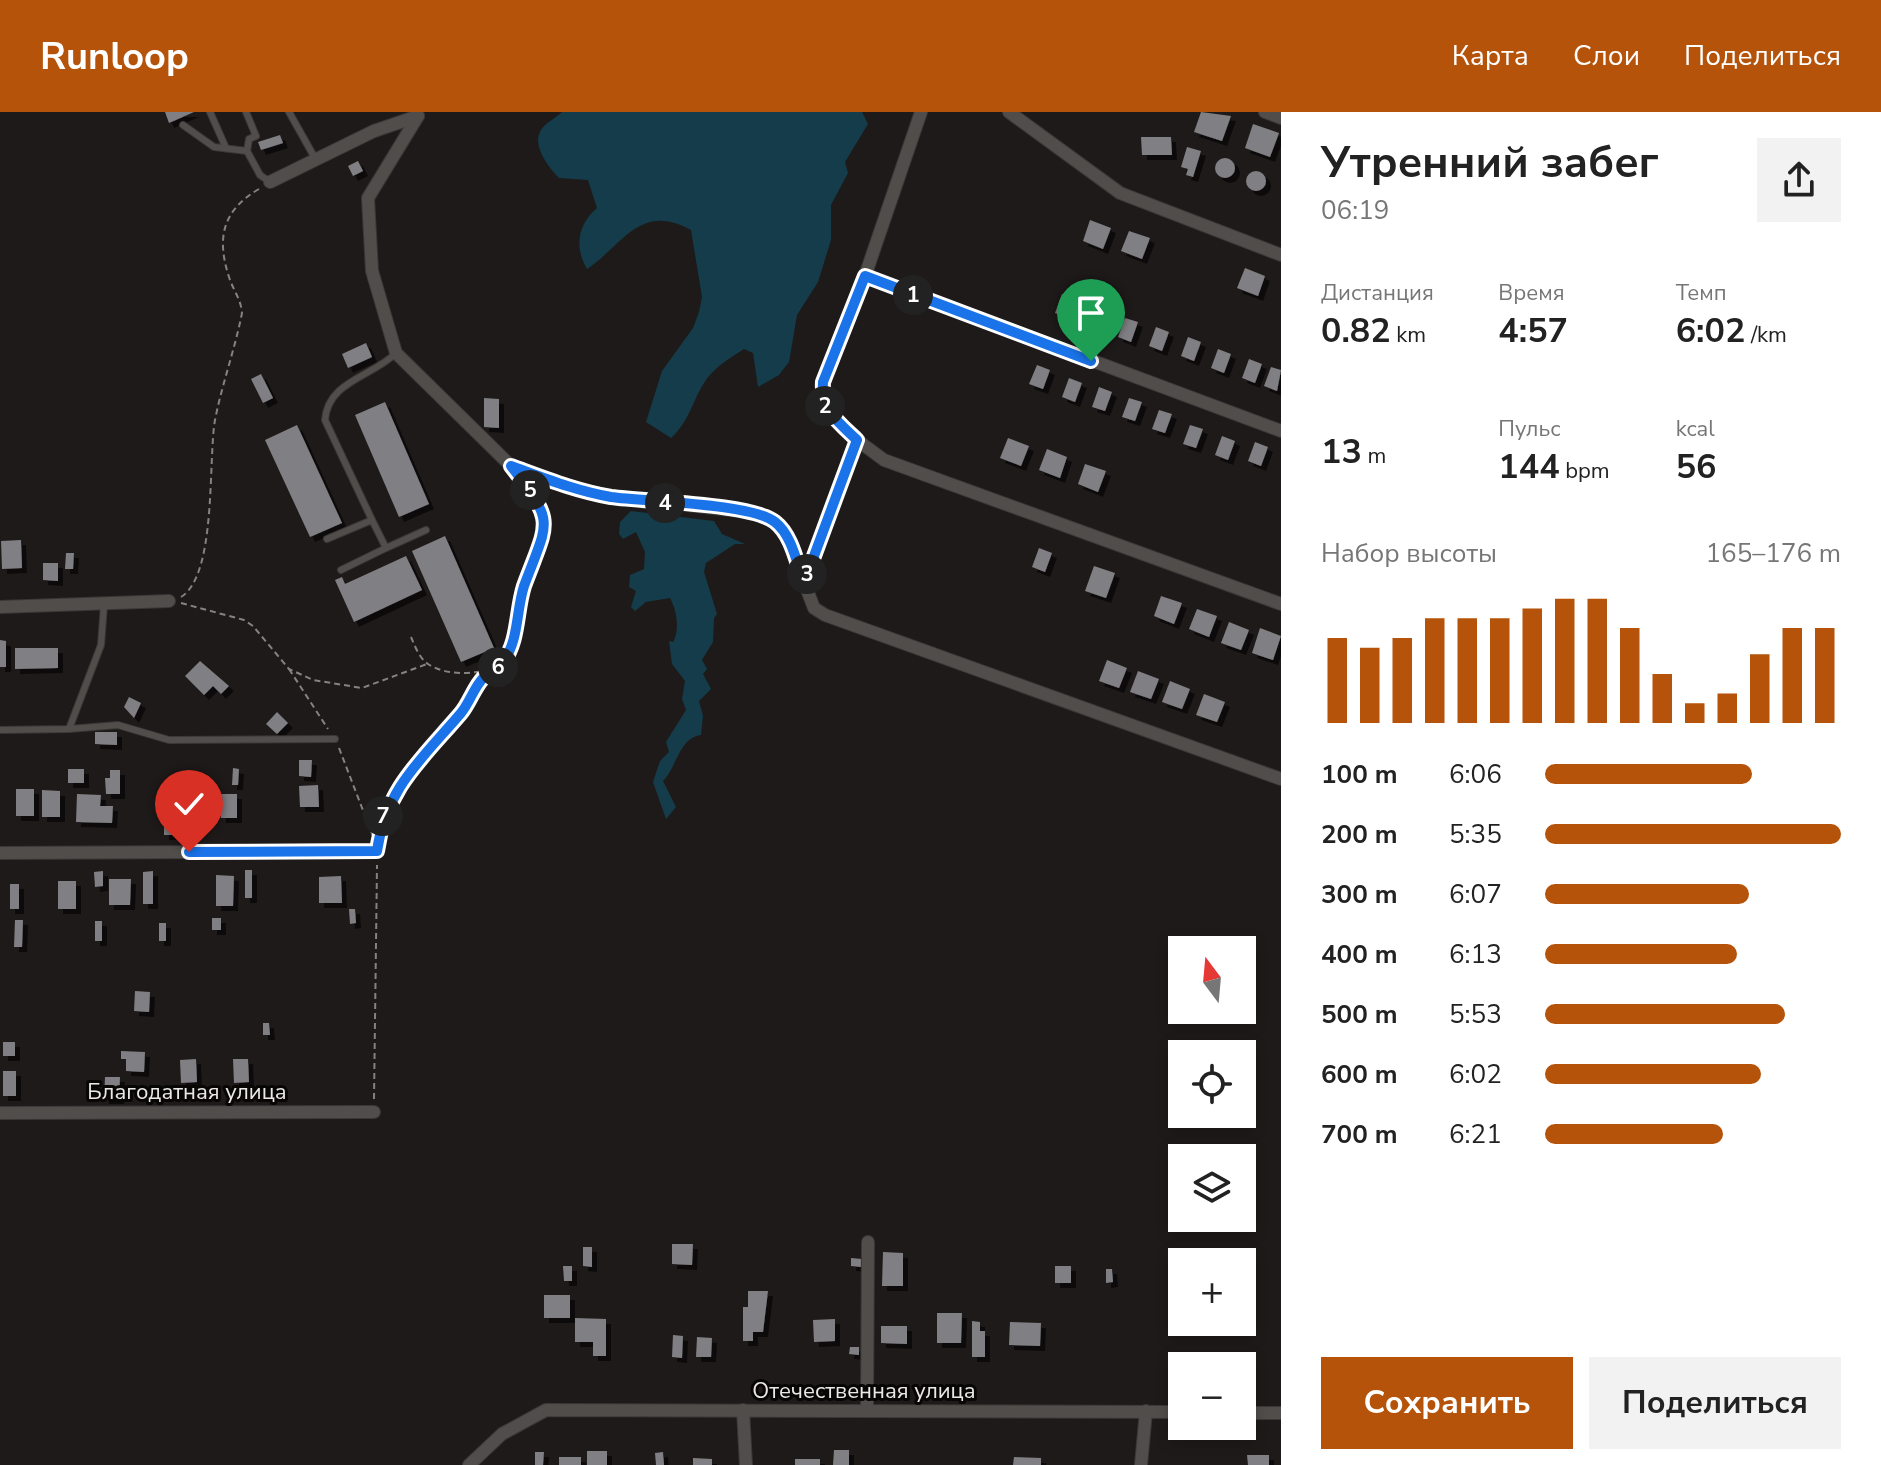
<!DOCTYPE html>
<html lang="ru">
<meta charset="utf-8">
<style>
:root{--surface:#fff;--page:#f2f2f2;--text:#222;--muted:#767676;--accent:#b45309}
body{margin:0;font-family:"Nunito Sans",sans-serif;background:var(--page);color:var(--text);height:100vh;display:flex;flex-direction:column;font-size:30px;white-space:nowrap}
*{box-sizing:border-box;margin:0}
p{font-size:26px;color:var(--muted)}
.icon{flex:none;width:44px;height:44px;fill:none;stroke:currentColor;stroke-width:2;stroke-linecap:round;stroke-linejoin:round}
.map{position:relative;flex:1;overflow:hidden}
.details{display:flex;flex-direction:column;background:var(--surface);width:600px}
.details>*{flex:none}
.needle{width:52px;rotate:344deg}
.fabs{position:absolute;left:1168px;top:824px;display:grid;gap:16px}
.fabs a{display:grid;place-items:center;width:88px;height:88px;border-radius:0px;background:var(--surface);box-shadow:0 4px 12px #0003;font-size:40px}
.pin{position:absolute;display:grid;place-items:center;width:68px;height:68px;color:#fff;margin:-82px -34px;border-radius:50% 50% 50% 0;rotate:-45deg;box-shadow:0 0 8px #0007}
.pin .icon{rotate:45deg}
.km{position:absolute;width:40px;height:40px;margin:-20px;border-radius:50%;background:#222;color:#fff;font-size:22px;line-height:40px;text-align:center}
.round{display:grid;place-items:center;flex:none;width:84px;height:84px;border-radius:0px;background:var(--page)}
.summary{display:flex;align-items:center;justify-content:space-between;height:136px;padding:0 40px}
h1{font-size:44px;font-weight:700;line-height:60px}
.figures{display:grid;grid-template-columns:repeat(3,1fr);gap:12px;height:136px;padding:8px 40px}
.figures div{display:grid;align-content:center}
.figures b{font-size:34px;font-weight:700}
.figures small{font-size:22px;font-weight:400}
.figures p{font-size:22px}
.chart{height:224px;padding:16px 40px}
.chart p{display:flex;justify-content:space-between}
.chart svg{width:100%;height:144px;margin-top:8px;stroke:var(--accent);stroke-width:6}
.button{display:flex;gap:16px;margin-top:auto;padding:16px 40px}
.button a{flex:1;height:92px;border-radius:0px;background:var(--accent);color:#fff;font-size:32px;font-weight:700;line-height:92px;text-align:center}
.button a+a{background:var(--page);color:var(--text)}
ul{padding:0 40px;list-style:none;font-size:26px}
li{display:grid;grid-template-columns:128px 96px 1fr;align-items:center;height:60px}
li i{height:20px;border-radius:10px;background:var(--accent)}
header{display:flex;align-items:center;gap:48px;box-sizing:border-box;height:112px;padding:0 40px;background:var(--accent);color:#fff}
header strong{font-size:38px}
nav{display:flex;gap:44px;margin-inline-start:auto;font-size:28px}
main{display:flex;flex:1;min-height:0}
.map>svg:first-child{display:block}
.water{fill:#143c4a}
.building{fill:#807f83;filter:url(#shadow)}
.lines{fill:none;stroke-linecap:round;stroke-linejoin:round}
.lane-casing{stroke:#3a3837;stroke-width:8}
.street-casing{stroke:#3a3837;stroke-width:14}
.path{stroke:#858281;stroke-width:2;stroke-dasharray:6 4;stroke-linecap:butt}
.lane{stroke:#514d4b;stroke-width:6}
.street{stroke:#514d4b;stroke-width:12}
.route-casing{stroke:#fff;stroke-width:16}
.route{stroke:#1a73e8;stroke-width:10}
.labels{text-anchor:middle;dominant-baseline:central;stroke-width:6;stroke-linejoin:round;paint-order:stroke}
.street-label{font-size:22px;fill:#ebe9e8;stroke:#070605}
</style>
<header>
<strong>Runloop</strong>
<nav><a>Карта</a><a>Слои</a><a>Поделиться</a></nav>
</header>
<main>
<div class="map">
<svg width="1281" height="1353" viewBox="0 0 1281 1353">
<defs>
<filter id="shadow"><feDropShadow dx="5" dy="5" stdDeviation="0" flood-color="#0009"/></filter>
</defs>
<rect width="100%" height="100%" fill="#1e1a19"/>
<g class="water">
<path d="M562,0H862L868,12L845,50L848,61L831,93V128L818,170L797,203L789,250L779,263L758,275L753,241L744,237C730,246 713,256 704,271C692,290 689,310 671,326L646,310L662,259L693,216L699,200L702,185L691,118C640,90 623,133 587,157C574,135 578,112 597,96L588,68L559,66C549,56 531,33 541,18C545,11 556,6 562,0Z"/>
<path d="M631,399L714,409L722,422L745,432H735L706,451L704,460L717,502L714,506L713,530L702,548L707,557L703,562L711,577L699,589L703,604L701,623C679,626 677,655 663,669L676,695L666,707L653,670L660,649L669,640L666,630L686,598L682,587L685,569L672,552L669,529L673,530C680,518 677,499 670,486L646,490L635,499L631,495L636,479L629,475L630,463L644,457L645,440L636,420L623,427L619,422L620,410Z"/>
</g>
<g class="building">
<polygon points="165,0 194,0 169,11"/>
<polygon points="1201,0 1231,4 1222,29 1194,20"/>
<polygon points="1253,12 1279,21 1270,45 1245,36"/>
<polygon points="280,23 283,31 261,38 258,30"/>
<polygon points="1141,25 1171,25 1172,43 1142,43"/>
<polygon points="1187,35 1201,39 1193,65 1186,63 1188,57 1181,55"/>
<circle cx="1225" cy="56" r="10"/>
<polygon points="358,49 363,59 353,64 348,54"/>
<circle cx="1256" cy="69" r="10"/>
<polygon points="1090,108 1111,116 1103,137 1083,129"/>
<polygon points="1129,119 1150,126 1142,147 1121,139"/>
<polygon points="1245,156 1265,164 1258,184 1237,176"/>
<polygon points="1062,182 1075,187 1068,206 1055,201"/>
<polygon points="1092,194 1105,198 1098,218 1085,213"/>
<polygon points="1125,206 1138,210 1131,230 1118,225"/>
<polygon points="1156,215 1169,220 1162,239 1149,234"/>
<polygon points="1188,225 1201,230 1194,249 1181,244"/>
<polygon points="366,231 372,245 348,256 342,242"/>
<polygon points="1218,237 1231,242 1224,261 1211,256"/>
<polygon points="1249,247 1262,252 1255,271 1242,266"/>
<polygon points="1037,253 1050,258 1043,277 1029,272"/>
<polygon points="1271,255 1281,258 1277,279 1264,274"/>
<polygon points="261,262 273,286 263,291 251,267"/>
<polygon points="1069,266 1082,271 1075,290 1062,285"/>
<polygon points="1099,275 1112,280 1105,299 1092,295"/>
<polygon points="484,286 499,287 499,316 484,315"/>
<polygon points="1129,286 1142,290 1135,309 1122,305"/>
<polygon points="385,290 429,392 399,405 355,303"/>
<polygon points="1159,298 1172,302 1165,321 1152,317"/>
<polygon points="297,313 342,411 310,425 265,328"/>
<polygon points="1190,313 1203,317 1196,336 1183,332"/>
<polygon points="1222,324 1235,329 1228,348 1215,343"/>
<polygon points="1008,326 1029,334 1021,354 1000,346"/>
<polygon points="1255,330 1268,335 1261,354 1248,349"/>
<polygon points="1047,337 1067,345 1060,366 1039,358"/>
<polygon points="1085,352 1106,359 1098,380 1078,372"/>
<polygon points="445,424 494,536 461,550 412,439"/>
<polygon points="21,428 22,456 2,457 1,429"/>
<polygon points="1039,436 1052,441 1045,460 1032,455"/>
<polygon points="66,441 74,441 73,457 65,457"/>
<polygon points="406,444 422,478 354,510 335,468 342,465 345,472"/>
<polygon points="43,451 58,451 58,469 43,468"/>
<polygon points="1094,454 1115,461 1106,486 1085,479"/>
<polygon points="1161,484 1182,491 1174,512 1154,504"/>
<polygon points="1197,497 1217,504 1209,525 1189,517"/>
<polygon points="1229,510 1249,518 1241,538 1221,531"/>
<polygon points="1260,516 1281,524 1273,548 1252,541"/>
<polygon points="0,528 6,529 6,555 0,555"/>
<polygon points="15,536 58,536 58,556 15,557"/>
<polygon points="1107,548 1127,556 1119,576 1099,569"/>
<polygon points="200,549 229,574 221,582 213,574 204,583 185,564"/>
<polygon points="1138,559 1159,567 1151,587 1130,580"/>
<polygon points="1170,569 1190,577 1182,597 1162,590"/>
<polygon points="1204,582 1225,590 1217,610 1196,603"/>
<polygon points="129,585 141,591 134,606 124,595"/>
<polygon points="277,600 288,611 277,622 266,612"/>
<polygon points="95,620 117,620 117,633 95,632"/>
<polygon points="299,648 312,648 311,665 299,664"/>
<polygon points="233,656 239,657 238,673 232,673"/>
<rect x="68" y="657" width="16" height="14"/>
<polygon points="110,658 120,658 120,682 106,682 105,666 110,666"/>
<polygon points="318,673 319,695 300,695 299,674"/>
<rect x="16" y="677" width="18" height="27"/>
<polygon points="42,678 60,679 60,705 42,705"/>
<rect x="164" y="681" width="12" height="42"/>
<polygon points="77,682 101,683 100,694 113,694 112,711 76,710"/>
<rect x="221" y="682" width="16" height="24"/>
<rect x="187" y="709" width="7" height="12"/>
<rect x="245" y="758" width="7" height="28"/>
<polygon points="103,759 103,774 95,775 94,760"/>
<polygon points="153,759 153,792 143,792 143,760"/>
<polygon points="216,763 234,764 233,794 216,794"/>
<polygon points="341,764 342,791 319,791 319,765"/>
<polygon points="109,767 131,767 130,793 109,793"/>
<rect x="58" y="769" width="18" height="28"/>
<rect x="10" y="772" width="9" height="25"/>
<polygon points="349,797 355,797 356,811 350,812"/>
<rect x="212" y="806" width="9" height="12"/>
<polygon points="15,808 23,808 22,835 14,835"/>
<rect x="95" y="809" width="7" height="20"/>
<rect x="159" y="811" width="7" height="18"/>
<polygon points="135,879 150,880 149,900 134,899"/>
<polygon points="263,911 269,911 270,923 263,923"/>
<rect x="3" y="930" width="12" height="14"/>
<polygon points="121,939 145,940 144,960 126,959 126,947 121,947"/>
<polygon points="196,947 197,970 181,971 180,948"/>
<polygon points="233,947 248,947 249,970 234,971"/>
<rect x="3" y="959" width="13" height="25"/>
<polygon points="105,965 120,965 119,987 104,987"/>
<polygon points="672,1132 693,1132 692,1153 672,1152"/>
<polygon points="583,1135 592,1135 592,1155 583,1154"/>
<polygon points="883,1140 903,1141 903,1174 882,1174"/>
<polygon points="851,1146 862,1147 861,1155 851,1154"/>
<polygon points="563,1154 572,1154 572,1169 564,1169"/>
<rect x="1055" y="1154" width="16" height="17"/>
<polygon points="1106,1157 1112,1157 1113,1170 1106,1171"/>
<polygon points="748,1179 768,1179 763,1220 753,1220 753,1229 743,1229 743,1195 748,1195"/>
<rect x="544" y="1183" width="26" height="23"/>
<polygon points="937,1201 962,1201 961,1231 937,1231"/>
<polygon points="575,1206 606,1207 606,1244 593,1244 593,1230 575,1230"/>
<polygon points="835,1207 835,1229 814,1230 813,1208"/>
<polygon points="972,1209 980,1210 980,1219 985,1219 985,1245 972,1245"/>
<polygon points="1010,1210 1041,1211 1040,1234 1009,1233"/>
<polygon points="881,1214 907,1214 907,1232 881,1231"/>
<polygon points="673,1223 683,1224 682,1246 672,1245"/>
<polygon points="697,1225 712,1226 711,1245 696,1245"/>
<polygon points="850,1235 859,1235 859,1243 849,1242"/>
<polygon points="834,1338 849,1338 849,1353 833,1353"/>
<rect x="587" y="1339" width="20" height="14"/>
<polygon points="535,1340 544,1340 543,1353 535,1353"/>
<polygon points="663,1340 664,1353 656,1353 655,1341"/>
<polygon points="1247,1343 1269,1343 1269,1353 1248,1353"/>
<rect x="559" y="1345" width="22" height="8"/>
<polygon points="1014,1345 1041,1346 1041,1353 1013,1353"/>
<polygon points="693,1346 712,1347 712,1353 693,1353"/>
<rect x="795" y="1347" width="25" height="6"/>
</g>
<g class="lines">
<g class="lane-casing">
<g id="lane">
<polyline points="210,0 226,36"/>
<polyline points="246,0 256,24 249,27 247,39"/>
<polyline points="289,0 316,48"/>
<polyline points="183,13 214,35 247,39 260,63 270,70"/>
<polyline points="372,408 386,436 426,418"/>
<path d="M327,427L372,408L325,308C328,269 372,265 396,241"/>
<polyline points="341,458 386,436"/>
<polyline points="69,617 118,613 169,628 335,627"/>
<polyline points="0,618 69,617 101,533 104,493"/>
</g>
</g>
<g class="street-casing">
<g id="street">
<polyline points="1009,0 1120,81 1281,143"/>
<polyline points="1265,0 1281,6"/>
<polyline points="418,4 368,86 372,159 396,241 511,354 569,375 610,384 748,400 775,409 786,423 814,496 825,503 1281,667"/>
<polyline points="270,70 374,19 418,4"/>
<polyline points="865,164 1281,319"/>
<polyline points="857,328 884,348 1281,492"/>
<path d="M804,471L857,328C838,310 821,298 823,270L865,164L921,0"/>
<polyline points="0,495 169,489"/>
<polyline points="0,741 377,739"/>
<polyline points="0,1001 374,1000"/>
<polyline points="743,1298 746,1353"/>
<polyline points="867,1299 868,1130"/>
<polyline points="1242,1301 1281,1301"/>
<polyline points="469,1353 502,1322 546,1298 1182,1300"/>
<polyline points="1141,1353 1146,1299"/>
</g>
</g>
<g class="path">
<path d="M181,485C217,463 208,347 215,308C222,272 235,237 242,201C241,187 233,178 229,165C216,125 223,98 259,77"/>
<polyline points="181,491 244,508 253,514 289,557 313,568 362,576 427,552"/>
<path d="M411,525C415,534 419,546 428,552C447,565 482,563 502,552L516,516L518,496L544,417V401L527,374"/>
<polyline points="289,557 328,617"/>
<polyline points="339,636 374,727"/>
<path d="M379,726C386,673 431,638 463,598C474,585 479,570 492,558"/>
<polyline points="374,987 377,753"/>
</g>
<use href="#lane" class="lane"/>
<use href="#street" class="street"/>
</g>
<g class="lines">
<g class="route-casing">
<path id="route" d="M189,740L377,739C386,676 421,648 461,601C470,590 474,575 484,565C489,559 498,556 503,550C519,529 516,499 524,474C549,407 556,412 511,354C544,366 576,379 611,385C647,390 751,391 775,410C792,423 797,452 804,471L857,328C838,310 821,298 823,270L865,164L1091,249"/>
</g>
<use href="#route" class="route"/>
</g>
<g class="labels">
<g class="street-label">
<text x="187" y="980">Благодатная улица</text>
<text x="864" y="1279">Отечественная улица</text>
</g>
</g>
</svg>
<div class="fabs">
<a><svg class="needle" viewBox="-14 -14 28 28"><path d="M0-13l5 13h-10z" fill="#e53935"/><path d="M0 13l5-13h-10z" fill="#767676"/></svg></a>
<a><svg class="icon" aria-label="locate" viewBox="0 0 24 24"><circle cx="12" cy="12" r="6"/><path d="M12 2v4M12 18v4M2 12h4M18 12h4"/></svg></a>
<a><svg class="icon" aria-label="layers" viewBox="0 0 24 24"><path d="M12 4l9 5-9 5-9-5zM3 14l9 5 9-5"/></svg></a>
<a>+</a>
<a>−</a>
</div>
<div class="pin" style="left:1091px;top:249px;background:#1e9e55"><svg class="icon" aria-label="arrive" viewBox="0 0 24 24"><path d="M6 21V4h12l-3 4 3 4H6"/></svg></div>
<div class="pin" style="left:189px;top:740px;background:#d93025"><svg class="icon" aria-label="check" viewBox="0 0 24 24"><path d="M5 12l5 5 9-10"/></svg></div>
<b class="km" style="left:913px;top:183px">1</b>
<b class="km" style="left:825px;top:294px">2</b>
<b class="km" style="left:807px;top:462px">3</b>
<b class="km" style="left:665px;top:391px">4</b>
<b class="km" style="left:530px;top:378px">5</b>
<b class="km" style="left:498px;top:555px">6</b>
<b class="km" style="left:383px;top:704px">7</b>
</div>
<section class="details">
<div class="summary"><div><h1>Утренний забег</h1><p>06:19</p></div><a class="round"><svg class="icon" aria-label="share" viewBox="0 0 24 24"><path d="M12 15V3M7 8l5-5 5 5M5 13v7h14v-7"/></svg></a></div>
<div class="figures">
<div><p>Дистанция</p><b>0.82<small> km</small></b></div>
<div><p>Время</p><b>4:57</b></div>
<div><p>Темп</p><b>6:02<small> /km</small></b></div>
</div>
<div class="figures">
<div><b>13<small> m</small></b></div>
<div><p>Пульс</p><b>144<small> bpm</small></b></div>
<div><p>kcal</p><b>56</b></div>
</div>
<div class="chart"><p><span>Набор высоты</span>165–176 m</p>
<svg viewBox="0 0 160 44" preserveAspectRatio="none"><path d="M5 44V18M15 44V21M25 44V18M35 44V12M45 44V12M55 44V12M65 44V9M75 44V6M85 44V6M95 44V15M105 44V29M115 44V38M125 44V35M135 44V23M145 44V15M155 44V15"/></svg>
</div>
<ul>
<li><b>100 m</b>6:06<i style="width:70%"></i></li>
<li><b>200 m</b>5:35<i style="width:100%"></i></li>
<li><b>300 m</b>6:07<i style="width:69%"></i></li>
<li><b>400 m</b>6:13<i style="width:65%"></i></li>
<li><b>500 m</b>5:53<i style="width:81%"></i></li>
<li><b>600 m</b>6:02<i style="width:73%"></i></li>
<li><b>700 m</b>6:21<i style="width:60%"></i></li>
</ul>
<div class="button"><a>Сохранить</a><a>Поделиться</a></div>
</section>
</main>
